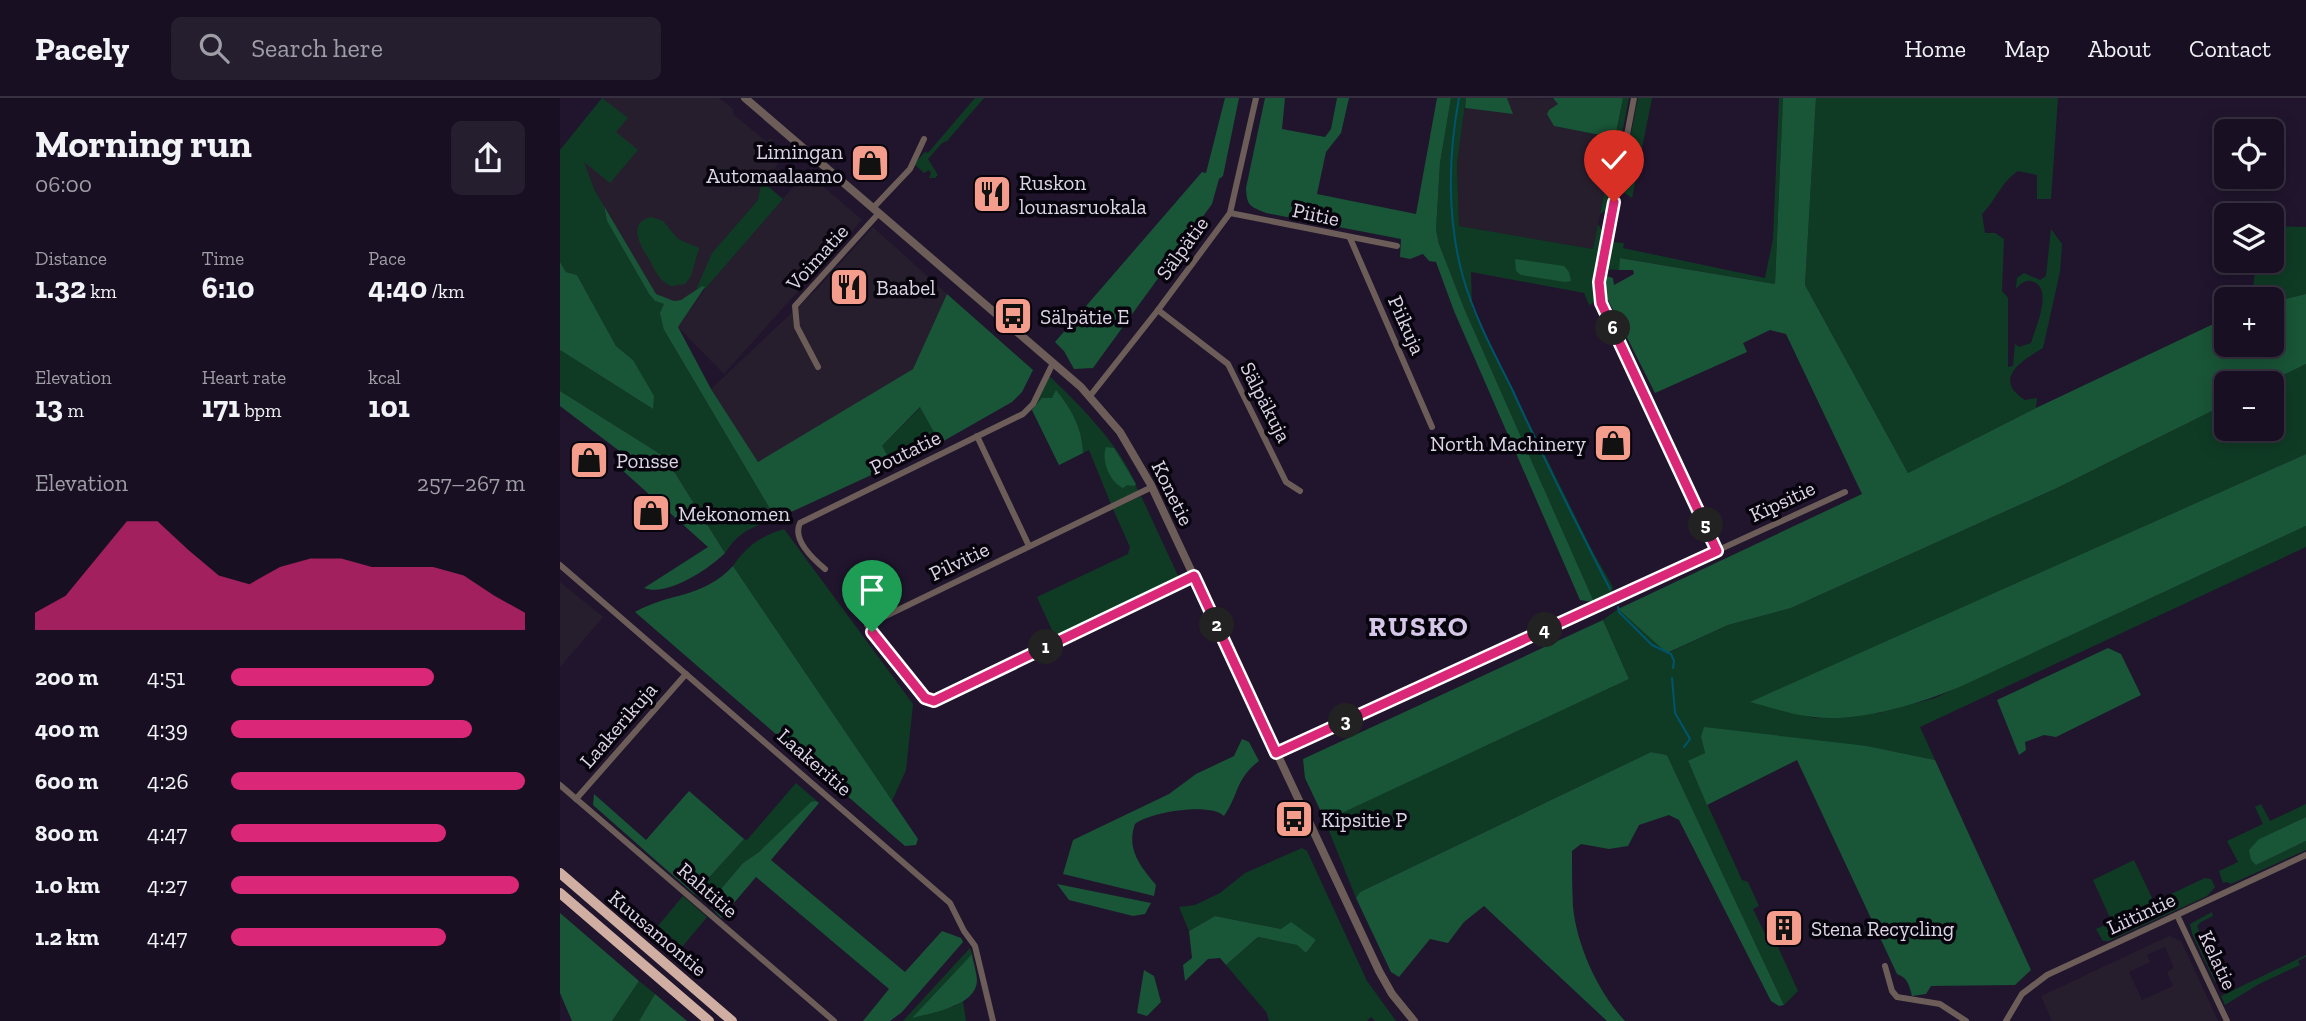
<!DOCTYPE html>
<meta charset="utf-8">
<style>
:root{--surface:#181022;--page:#251e2f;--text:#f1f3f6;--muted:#9f9da5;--line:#363040;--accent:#db2777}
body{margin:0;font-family:"Zilla Slab",serif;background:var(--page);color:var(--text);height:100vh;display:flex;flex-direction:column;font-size:26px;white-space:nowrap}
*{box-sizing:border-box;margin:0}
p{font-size:23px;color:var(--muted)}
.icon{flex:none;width:38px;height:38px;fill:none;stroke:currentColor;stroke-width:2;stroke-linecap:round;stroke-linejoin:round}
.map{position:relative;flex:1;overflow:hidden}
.drawer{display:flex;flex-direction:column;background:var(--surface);width:560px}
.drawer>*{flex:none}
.controls{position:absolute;left:1654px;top:21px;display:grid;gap:14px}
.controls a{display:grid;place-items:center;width:70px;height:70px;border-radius:10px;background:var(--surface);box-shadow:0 4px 18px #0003,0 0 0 2px var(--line);font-size:35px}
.pin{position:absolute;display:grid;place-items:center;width:60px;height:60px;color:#fff;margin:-72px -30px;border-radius:50% 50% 50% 0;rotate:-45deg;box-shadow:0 0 7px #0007}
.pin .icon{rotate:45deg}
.km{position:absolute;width:35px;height:35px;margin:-18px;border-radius:50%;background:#222;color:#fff;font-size:19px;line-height:35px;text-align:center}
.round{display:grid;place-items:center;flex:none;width:74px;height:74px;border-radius:10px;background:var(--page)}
.headline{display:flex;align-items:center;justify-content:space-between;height:119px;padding:0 35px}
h1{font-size:38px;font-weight:800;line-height:52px}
.metrics{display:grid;grid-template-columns:repeat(3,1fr);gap:10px;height:119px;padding:7px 35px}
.metrics div{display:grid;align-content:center}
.metrics b{font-size:30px;font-weight:800}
.metrics small{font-size:19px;font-weight:400}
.metrics p{font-size:19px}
.chart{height:196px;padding:14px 35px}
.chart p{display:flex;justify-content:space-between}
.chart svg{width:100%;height:126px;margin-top:7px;fill:var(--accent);opacity:.7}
ul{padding:0 35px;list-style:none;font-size:23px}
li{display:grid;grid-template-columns:112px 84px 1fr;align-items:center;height:52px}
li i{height:18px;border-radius:9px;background:var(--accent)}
header{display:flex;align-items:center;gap:42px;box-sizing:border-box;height:98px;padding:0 35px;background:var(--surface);border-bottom:2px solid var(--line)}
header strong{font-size:33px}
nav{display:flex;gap:38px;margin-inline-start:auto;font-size:24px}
.search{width:490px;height:63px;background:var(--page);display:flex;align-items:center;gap:18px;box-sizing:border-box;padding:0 24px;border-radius:10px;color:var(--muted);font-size:26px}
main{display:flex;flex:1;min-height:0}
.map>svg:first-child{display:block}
.commercial{fill:#271e2d;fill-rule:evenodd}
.green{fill:#0f3b25}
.forest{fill:#195537}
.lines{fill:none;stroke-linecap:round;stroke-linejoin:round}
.stream{stroke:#00556c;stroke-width:2}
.minor{stroke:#6c5d58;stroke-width:6}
.tertiary{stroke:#6c5d58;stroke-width:8}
.trunk{stroke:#d0aea2;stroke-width:10}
.route-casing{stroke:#fff;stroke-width:14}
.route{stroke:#db2777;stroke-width:9}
.labels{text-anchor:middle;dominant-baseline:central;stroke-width:7;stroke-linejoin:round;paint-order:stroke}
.poi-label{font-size:21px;fill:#dcd5e5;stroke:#08040d;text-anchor:start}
.street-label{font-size:21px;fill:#dcd5e5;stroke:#08040d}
.district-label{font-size:28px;font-weight:bold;letter-spacing:2px;fill:#d5c7e8;stroke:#08040d}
</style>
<header>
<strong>Pacely</strong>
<div class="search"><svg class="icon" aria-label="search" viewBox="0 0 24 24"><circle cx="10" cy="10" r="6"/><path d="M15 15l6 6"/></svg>Search here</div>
<nav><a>Home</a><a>Map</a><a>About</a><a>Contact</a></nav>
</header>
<main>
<section class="drawer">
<div class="headline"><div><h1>Morning run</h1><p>06:00</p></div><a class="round"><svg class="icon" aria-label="share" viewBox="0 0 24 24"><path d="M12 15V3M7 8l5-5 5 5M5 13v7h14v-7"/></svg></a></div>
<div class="metrics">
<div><p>Distance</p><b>1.32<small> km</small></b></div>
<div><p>Time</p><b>6:10</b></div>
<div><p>Pace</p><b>4:40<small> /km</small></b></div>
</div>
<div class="metrics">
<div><p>Elevation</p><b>13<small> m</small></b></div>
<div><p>Heart rate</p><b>171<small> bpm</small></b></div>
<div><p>kcal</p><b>101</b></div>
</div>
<div class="chart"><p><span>Elevation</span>257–267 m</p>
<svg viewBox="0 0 160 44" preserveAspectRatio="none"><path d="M0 44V38L10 32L20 19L30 6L40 6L50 16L60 25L70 28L80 22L90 19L100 19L110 22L120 22L130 22L140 25L150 32L160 38V44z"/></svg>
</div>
<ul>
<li><b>200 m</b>4:51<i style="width:69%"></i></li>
<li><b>400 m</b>4:39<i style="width:82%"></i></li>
<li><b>600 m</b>4:26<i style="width:100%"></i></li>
<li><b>800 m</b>4:47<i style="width:73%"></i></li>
<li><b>1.0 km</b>4:27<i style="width:98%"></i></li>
<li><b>1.2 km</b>4:47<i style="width:73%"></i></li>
</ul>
</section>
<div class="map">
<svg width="1746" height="923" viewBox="0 0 1746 923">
<rect width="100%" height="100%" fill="#20152d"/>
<g class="commercial">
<polygon points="42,0 159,0 173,11 173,16 207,44 210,40 213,42 210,46 221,50 220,48 228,55 219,62 214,73 200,89 198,102 152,155 140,187 126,201 114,203 96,197 35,93 23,62"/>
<polygon points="947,0 996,1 998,5 994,28 1055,40 1033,151 899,128 897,66 905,10 953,16"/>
<polygon points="246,74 302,122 164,276 118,229 145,191"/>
<polygon points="313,129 387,196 353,271 198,364 151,291 258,190"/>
<polygon points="0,484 43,519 0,569"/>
<path d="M1609,838L1621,843L1658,923H1492L1481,898ZM1605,849L1614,870L1607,874L1613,888L1582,902L1569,874L1590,864L1587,857Z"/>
</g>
<g class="green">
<path d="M42,0L68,20L56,34L78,52L50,85L24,64L35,93L44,108L47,123L89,196L95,203L104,206V232L216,421C193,428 178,434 165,455L105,359L0,293V252L93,311L73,262L56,248L17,177L6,174L0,164V52Z"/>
<polygon points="415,0 424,0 387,43 382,45 368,61 378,77 375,80 369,80 371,75 369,72 364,75 354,66 365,54 368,55"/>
<polygon points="891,0 906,0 897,66 899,128 1033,151 1038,126 1043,134 1033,187 1035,204 1029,207 1024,195 911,174 912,210 1033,454 1053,489 1051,497 1034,504 904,210 879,146 876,132 880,65"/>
<polygon points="1063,0 1069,0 1047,112 1040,116"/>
<polygon points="1078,0 1092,0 1072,100 1063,94 1061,86"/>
<polygon points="1219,0 1223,0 1215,186 1061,160 1059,172 1044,171 1050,144 1064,145 1063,150 1205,180 1213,141"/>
<path d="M1256,0H1498L1491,101H1477V77L1458,73C1440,85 1437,101 1422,116L1425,135H1435L1444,141L1442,193L1448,200V269L1453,268L1455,246L1459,249L1471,245C1475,231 1495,188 1471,183C1465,182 1460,186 1456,191L1457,180L1464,175L1480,182L1486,178L1491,131L1502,146L1500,174L1483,250C1461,263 1432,281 1465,302L1477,300L1476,310L1348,375L1245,187Z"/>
<polygon points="204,85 223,101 145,191 142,188 136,192 152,155 198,102 200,90"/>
<path d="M91,119L103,123L118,141L139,150L131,178L125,186L111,188C99,183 95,172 89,161C80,147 67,125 91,119Z"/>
<polygon points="1712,128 1746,129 1746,196 1712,204 1712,201 1692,201 1696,163 1712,163"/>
<polygon points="1746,266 1746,356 1191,604 1255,620 1319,615 1375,600 1746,428 1746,449 1360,629 1375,662 1307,648 1141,639 1145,655 1128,664 1182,782 1188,784 1199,808 1193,811 1207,840 1213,838 1238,893 1224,907 1107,657 1091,654 800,794 796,800 763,718 770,720 1069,581 1043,522 1058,511 1108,555 1168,527 1231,510 1497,390 1666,306 1666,331 1712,331 1712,285 1707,285"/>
<path d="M489,278C521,308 564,351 578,393L551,406L529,352L499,367L472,312Z"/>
<polygon points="361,309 380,345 333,367 321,349"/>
<polygon points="581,398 620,482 496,541 477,499 568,456 570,449 553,411"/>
<path d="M224,431L353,606L346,672L332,703L173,468C186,448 201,438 224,431Z"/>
<polygon points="236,685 259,705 256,703 199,754 183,765 148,806 134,796 184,741 187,742"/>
<polygon points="1701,706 1710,723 1746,706 1746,719 1699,741 1696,767 1746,743 1746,752 1671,786 1667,784 1663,785 1659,773 1678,764 1667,743 1703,726 1695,709"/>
<polygon points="742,750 747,753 807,883 836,923 815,923 811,919 807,923 709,923 707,915 666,867 698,839 737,847 746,855 756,842 721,831 655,818 629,833 619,809 635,807 660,795 685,775"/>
<polygon points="1574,762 1594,804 1645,780 1651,781 1655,789 1647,798 1549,843 1543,843 1536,831 1552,824 1533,782"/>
<polygon points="123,798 147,819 122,849 98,828"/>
<polygon points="1652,814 1653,818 1641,824 1637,828 1658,875 1655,876 1659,883 1655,884 1632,836 1630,826"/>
<polygon points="410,850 412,856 353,919 395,908 403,903 406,923 343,923"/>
<polygon points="1746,857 1746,859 1738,863 1740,867 1699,886 1665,907 1661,898"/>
<polygon points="79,883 95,896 79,923 52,923"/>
</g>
<g class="forest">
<polygon points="665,0 679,0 663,78 659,81 652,106 533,270 514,271 504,253 495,244 642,74 646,75"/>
<path d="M705,0H725L722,31L765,39L771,31L777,0H789L781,35L766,54L757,96L856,116L877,0H891L880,65L876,132L879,146L904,210L1034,504L1020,502L894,213L876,164L869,163L863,156L850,161L840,159L841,141L706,115C690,108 687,109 686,90Z"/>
<polygon points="906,0 947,0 953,16 905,10"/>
<polygon points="993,0 1063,0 1055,40 994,28 987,16 989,12 998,6"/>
<polygon points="1223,0 1256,0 1245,187 1348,375 1476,310 1666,220 1666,247 1712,247 1712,204 1746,196 1746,266 1707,285 1666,285 1666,306 1497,390 1231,510 1168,527 1107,555 1058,511 1302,396 1226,236 1210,232 1183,245 1187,254 1095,295 1046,198 1046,178 1053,180 1054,187 1074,176 1073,172 1059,172 1060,160 1215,186"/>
<polygon points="44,108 96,196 114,203 121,202 142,188 145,189 118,229 151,291 198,364 353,271 387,196 473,272 462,294 452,304 380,345 360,309 322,348 333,367 216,421 104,232 100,215 104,206 95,203 89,196 47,123"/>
<polygon points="955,161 1004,168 1009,174 1011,183 1005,184 961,177 956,173"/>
<polygon points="0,164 6,174 17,177 56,248 73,262 94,298 93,311 0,252"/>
<path d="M496,292C511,311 522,329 523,355L499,367L472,312L482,300H492Z"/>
<path d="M0,293L105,359L165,455C149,471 107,499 84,490L148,449L62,372L70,361L0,308Z"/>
<path d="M546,349L554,350L576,386L574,388L567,387L563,390C550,384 541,363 546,349Z"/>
<path d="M1746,356V428L1406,586C1364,605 1299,625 1253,619C1232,617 1210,609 1190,604Z"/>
<path d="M173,468L358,741L356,747L345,748L75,514C110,494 142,501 173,468Z"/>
<polygon points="1043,522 1069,581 769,721 763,718 745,680 743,661"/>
<polygon points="1548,550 1561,556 1581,597 1496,639 1484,637 1465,644 1466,652 1459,657 1437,602"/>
<path d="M1144,629L1307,648L1375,662L1471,872L1455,887L1371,888L1366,896L1352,898C1349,887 1348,880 1337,876L1237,662L1147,707L1128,663L1145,655L1141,639Z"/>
<path d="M682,641L689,644L699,663C675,681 679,697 664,718C651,704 589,714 575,726C566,751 580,768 596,787L594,798L503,776L513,742L609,696L636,676L674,658Z"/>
<path d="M1091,654L1107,657L1224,907L1219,908L1211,903L1119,722L1109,717L1079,727L1068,748L1049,751L1021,746L1012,753C1012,772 1012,791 1013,809C1017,848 1038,894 1065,923H1047L924,808L904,824L888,845L870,841L839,879L831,874L796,800L800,794Z"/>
<polygon points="129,693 184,741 134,796 33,707 34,696 86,742"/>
<polygon points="256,703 259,705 211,762 345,874 382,833 401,840 403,844 342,914 330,923 303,923 329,891 196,779 161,820 148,806 183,765 199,754 251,704"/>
<polygon points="1746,719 1746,743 1696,767 1691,762 1689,752 1699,741"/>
<polygon points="497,786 591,805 585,816 573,818 509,802"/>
<polygon points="0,815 79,883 52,923 12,923 0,895"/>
<polygon points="655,818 721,831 731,824 756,842 746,855 737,847 698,839 666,867 660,860 648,861 625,883 623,867 632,860 629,833"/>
<path d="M412,856C413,864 417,875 417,883C416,908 371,915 352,920Z"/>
<polygon points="584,872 594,878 601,904 587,918 577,915"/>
<polygon points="95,896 127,923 79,923"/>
</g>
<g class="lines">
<g class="stream">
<path d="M899,0C888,58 887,122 903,179C914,218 934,255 952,291C983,359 1016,425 1050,491"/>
<polyline points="1058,509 1059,514 1092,547 1111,556 1114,563 1113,570"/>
<polyline points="1112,580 1115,615 1130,641 1124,649"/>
</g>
<g class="minor">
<polyline points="1074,0 1039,184 1039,196 1044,210 1157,453"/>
<polyline points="313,110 350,71 364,41"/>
<polyline points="670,115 837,148"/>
<polyline points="790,140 872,329"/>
<polyline points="598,212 668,266 726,384 740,393"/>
<polyline points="258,269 237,229 235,208 319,115"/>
<polyline points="530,298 598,212 670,115 696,0"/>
<polyline points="417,338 469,448"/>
<polyline points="592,389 307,527 365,601 374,603 633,478"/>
<polyline points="0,467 390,805 404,833 415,848 433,923"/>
<path d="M265,471C253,461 232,441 240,425L463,316L473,306L493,265"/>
<polyline points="716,655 1285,394"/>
<polyline points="0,687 274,923"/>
<polyline points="16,701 126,576"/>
<polyline points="1617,817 1667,923"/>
<polyline points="1325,868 1332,893 1337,899 1380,906 1406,923"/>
<polyline points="1446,923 1462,896 1487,877 1746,757"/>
</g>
<polyline class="tertiary" points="185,0 521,289 560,334 591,387 819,873 832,896 854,923"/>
<g class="trunk">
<polyline points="0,775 172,923"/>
<polyline points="0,795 149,923"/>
</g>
</g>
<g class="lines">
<g class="route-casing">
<polyline id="route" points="312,534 365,600 374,603 634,478 716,655 1157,453 1041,205 1039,184 1054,104"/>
</g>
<use href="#route" class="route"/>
</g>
<defs>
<g id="shop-square" transform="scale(2.0125)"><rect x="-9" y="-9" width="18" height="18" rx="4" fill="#f49d8d" stroke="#08040d"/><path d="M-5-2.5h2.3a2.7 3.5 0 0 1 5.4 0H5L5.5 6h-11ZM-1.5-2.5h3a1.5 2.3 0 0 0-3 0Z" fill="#111"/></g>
<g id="restaurant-square" transform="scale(2.0125)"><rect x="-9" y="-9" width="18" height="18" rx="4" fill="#f49d8d" stroke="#08040d"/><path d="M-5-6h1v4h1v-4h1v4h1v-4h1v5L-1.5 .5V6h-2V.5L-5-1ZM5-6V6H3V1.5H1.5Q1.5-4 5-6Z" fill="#111"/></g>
<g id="bus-square" transform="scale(2.0125)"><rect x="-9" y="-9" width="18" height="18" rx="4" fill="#f49d8d" stroke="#08040d"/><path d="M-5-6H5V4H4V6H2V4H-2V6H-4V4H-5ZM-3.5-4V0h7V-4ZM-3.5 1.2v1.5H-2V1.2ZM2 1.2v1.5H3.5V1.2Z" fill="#111"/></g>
<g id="building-square" transform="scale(2.0125)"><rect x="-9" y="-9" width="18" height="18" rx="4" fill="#f49d8d" stroke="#08040d"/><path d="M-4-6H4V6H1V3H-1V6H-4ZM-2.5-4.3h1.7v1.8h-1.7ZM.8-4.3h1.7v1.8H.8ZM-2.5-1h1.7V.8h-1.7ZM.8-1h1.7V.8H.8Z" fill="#111"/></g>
</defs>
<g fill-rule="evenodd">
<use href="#shop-square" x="310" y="65"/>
<use href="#restaurant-square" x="432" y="96"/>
<use href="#restaurant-square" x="289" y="189"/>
<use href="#bus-square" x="453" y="218"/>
<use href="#shop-square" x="1053" y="345"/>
<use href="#shop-square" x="29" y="362"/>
<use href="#shop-square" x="91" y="415"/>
<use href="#bus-square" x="734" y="721"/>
<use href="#building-square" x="1224" y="830"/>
</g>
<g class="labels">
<g class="poi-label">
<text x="283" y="53" text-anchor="end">Limingan<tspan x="283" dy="24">Automaalaamo</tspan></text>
<text x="459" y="84">Ruskon<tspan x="459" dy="24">lounasruokala</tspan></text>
<text x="316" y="189">Baabel</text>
<text x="480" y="218">Sälpätie E</text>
<text x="1026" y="345" text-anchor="end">North Machinery</text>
<text x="56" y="362">Ponsse</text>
<text x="118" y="415">Mekonomen</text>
<text x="761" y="721">Kipsitie P</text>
<text x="1251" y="830">Stena Recycling</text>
</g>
<g class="street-label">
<text transform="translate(756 116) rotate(12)">Piitie</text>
<text transform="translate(622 150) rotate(-54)">Sälpätie</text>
<text transform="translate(257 159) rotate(-48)">Voimatie</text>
<text transform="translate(847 227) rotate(66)">Piikuja</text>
<text transform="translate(706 304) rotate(63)">Sälpäkuja</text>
<text transform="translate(345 354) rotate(-26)">Poutatie</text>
<text transform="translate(613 395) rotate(64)">Konetie</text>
<text transform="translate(1222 403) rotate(-25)">Kipsitie</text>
<text transform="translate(399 463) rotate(-26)">Pilvitie</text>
<text transform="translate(58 627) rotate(-49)">Laakerikuja</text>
<text transform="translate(255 664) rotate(41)">Laakeritie</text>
<text transform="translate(148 792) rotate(41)">Rahtitie</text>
<text transform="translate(1581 815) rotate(-25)">Liitintie</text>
<text transform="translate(98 835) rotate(40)">Kuusamontie</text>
<text transform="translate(1658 862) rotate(65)">Kelatie</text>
</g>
<g class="district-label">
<text x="859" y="528">RUSKO</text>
</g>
</g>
</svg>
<div class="controls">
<a><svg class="icon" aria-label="locate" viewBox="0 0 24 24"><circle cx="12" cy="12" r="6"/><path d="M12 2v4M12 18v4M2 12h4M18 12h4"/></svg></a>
<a><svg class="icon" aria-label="layers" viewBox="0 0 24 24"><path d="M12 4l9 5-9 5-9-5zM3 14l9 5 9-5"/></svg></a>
<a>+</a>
<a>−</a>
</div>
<div class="pin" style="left:312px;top:534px;background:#1e9e55"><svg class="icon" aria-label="arrive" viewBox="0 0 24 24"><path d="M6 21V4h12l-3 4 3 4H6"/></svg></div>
<div class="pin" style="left:1054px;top:104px;background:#d93025"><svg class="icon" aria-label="check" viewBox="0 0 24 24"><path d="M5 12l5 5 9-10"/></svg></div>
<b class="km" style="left:486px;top:549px">1</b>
<b class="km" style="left:657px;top:527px">2</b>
<b class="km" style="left:786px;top:623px">3</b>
<b class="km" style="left:985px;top:532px">4</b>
<b class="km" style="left:1146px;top:427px">5</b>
<b class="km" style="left:1053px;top:230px">6</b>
</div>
</main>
